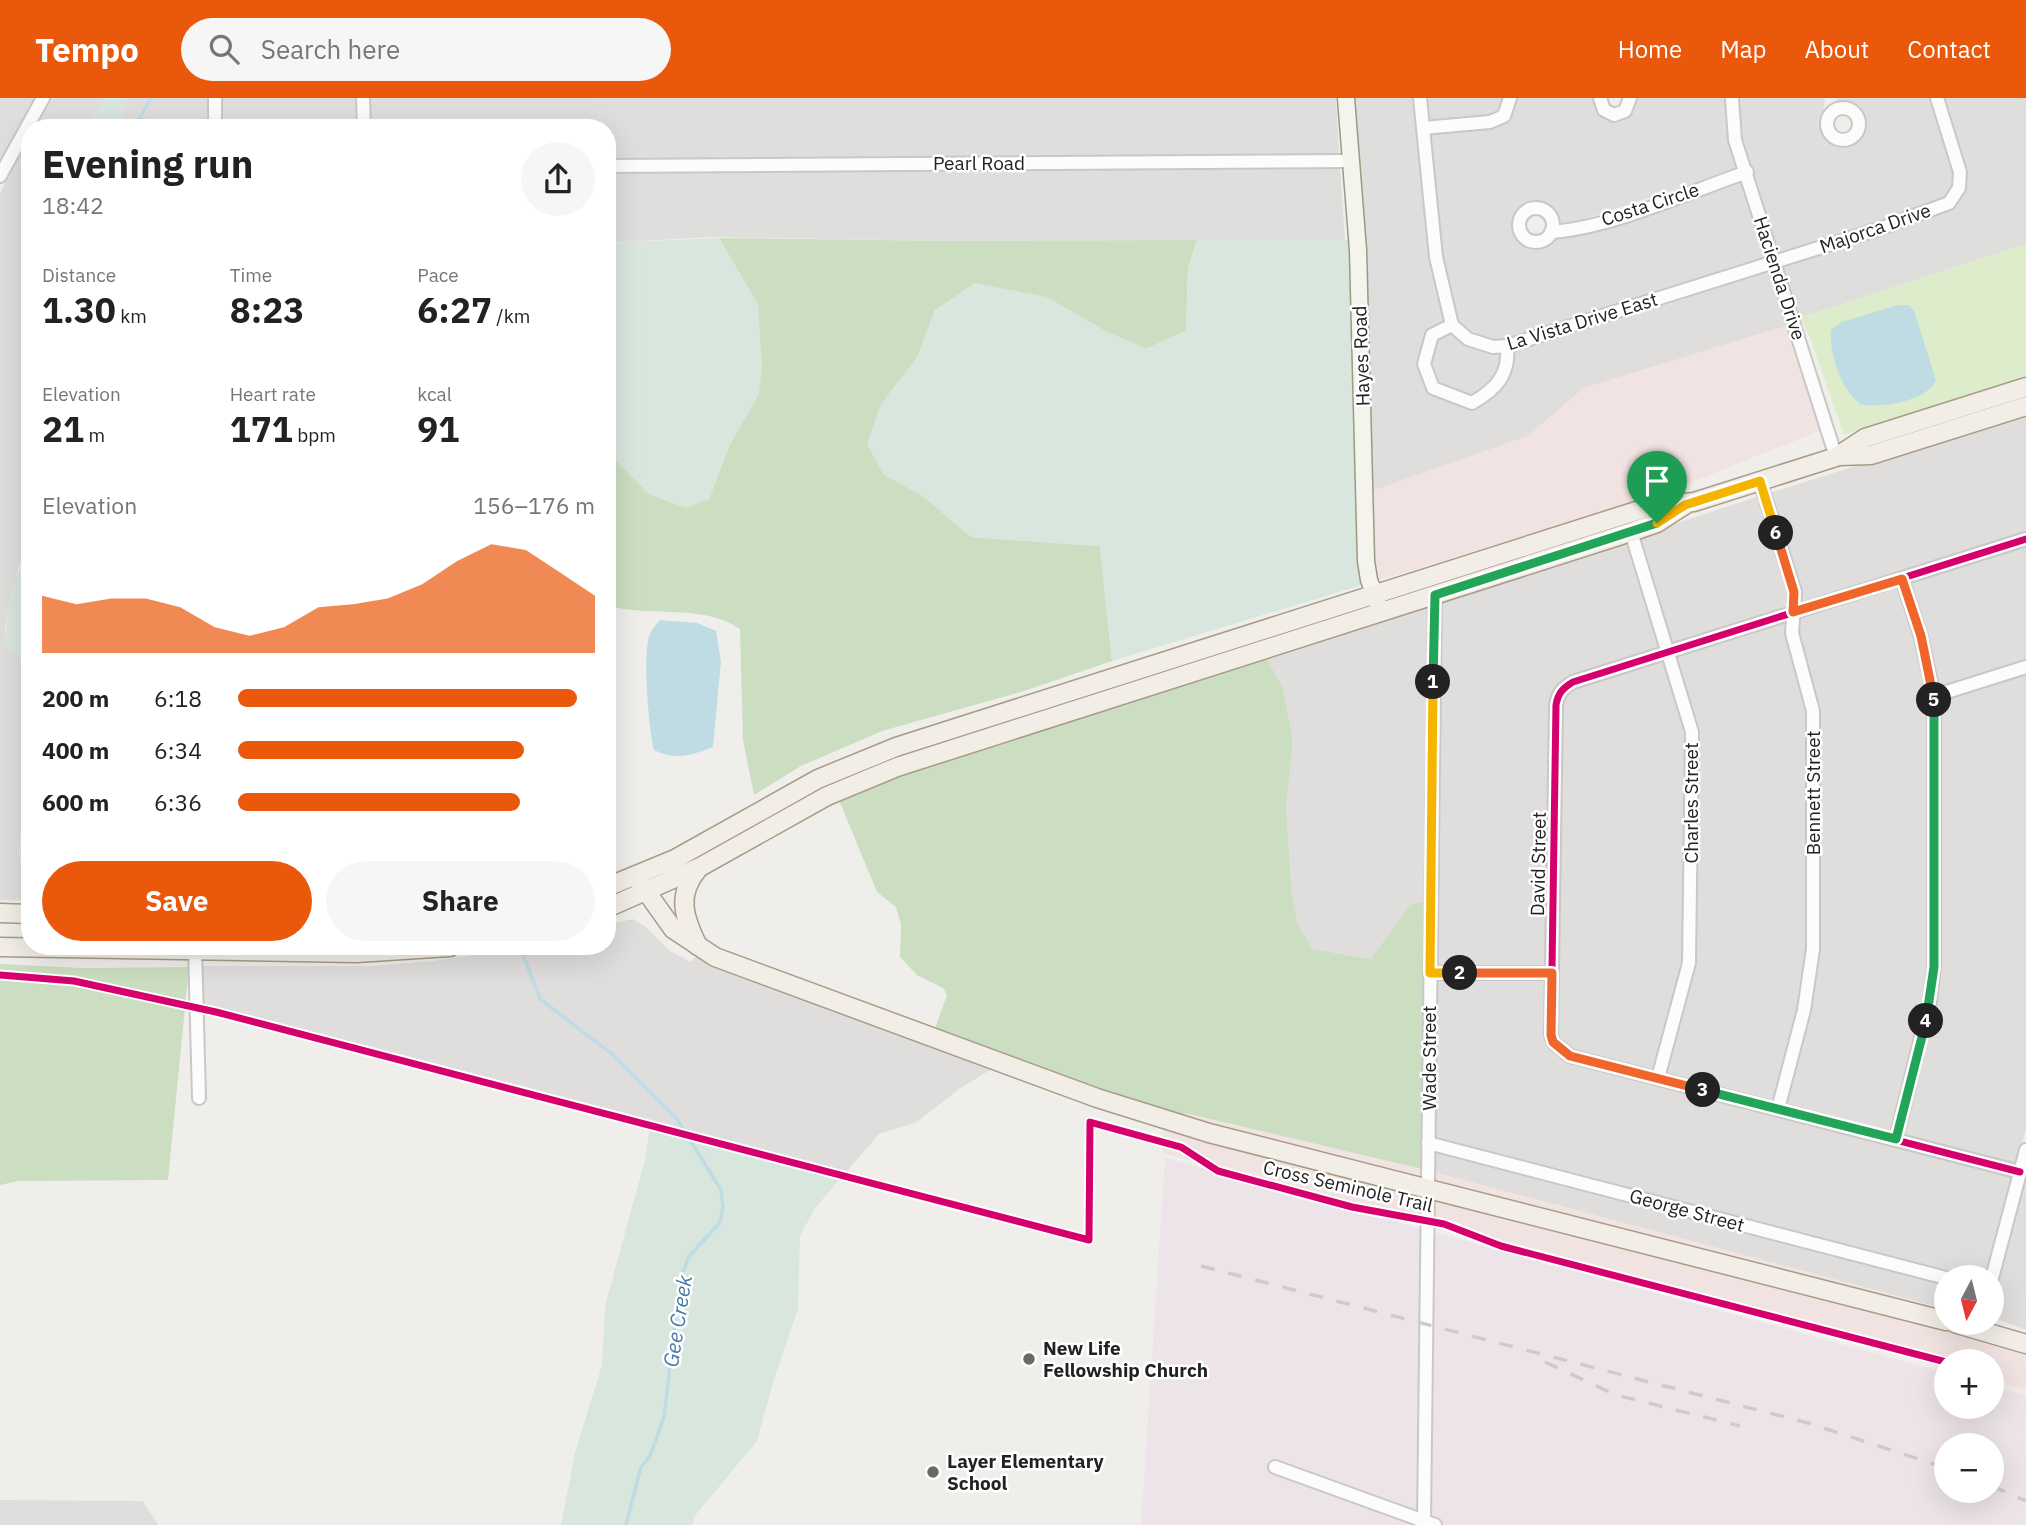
<!DOCTYPE html>
<meta charset="utf-8">
<style>
:root{--surface:#fff;--page:#f6f6f6;--text:#222;--muted:#767676;--accent:#ea580c}
body{margin:0;font-family:"IBM Plex Sans",sans-serif;background:var(--page);color:var(--text);height:100vh;display:flex;flex-direction:column;font-size:26px;white-space:nowrap}
*{box-sizing:border-box;margin:0}
p{font-size:23px;color:var(--muted)}
.icon{flex:none;width:38px;height:38px;fill:none;stroke:currentColor;stroke-width:2;stroke-linecap:round;stroke-linejoin:round}
.map{position:relative;flex:1;overflow:hidden}
.sheet{position:absolute;left:21px;top:21px;width:595px;height:836px;display:flex;flex-direction:column;background:var(--surface);border-radius:28px;box-shadow:0 7px 28px #0002}
.sheet>*{flex:none}
.needle{width:46px;rotate:187deg}
.fabs{position:absolute;left:1934px;top:1167px;display:grid;gap:14px}
.fabs a{display:grid;place-items:center;width:70px;height:70px;border-radius:50%;background:var(--surface);box-shadow:0 7px 28px #0002;font-size:35px}
.pin{position:absolute;display:grid;place-items:center;width:60px;height:60px;color:#fff;margin:-72px -30px;border-radius:50% 50% 50% 0;rotate:-45deg;box-shadow:0 0 7px #0007}
.pin .icon{rotate:45deg}
.km{position:absolute;width:35px;height:35px;margin:-18px;border-radius:50%;background:#222;color:#fff;font-size:19px;line-height:35px;text-align:center}
.round{display:grid;place-items:center;flex:none;width:74px;height:74px;border-radius:37px;background:var(--page)}
.head{display:flex;align-items:center;justify-content:space-between;height:119px;padding:0 21px}
h1{font-size:38px;font-weight:800;line-height:52px}
.figures{display:grid;grid-template-columns:repeat(3,1fr);gap:10px;height:119px;padding:7px 21px}
.figures div{display:grid;align-content:center}
.figures b{font-size:35px;font-weight:800}
.figures small{font-size:19px;font-weight:400}
.figures p{font-size:19px}
.chart{height:196px;padding:14px 21px}
.chart p{display:flex;justify-content:space-between}
.chart svg{width:100%;height:126px;margin-top:7px;fill:var(--accent);opacity:.7}
.button{display:flex;gap:14px;margin-top:auto;padding:14px 21px}
.button a{flex:1;height:80px;border-radius:42px;background:var(--accent);color:#fff;font-size:28px;font-weight:800;line-height:80px;text-align:center}
.button a+a{background:var(--page);color:var(--text)}
ul{padding:0 21px;list-style:none;font-size:23px}
li{display:grid;grid-template-columns:112px 84px 1fr;align-items:center;height:52px}
li i{height:18px;border-radius:9px;background:var(--accent)}
header{display:flex;align-items:center;gap:42px;box-sizing:border-box;height:98px;padding:0 35px;background:var(--accent);color:#fff}
header strong{font-size:33px}
nav{display:flex;gap:38px;margin-inline-start:auto;font-size:24px}
.search{width:490px;height:63px;background:var(--page);display:flex;align-items:center;gap:18px;box-sizing:border-box;padding:0 24px;border-radius:38px;color:var(--muted);font-size:26px}
.map>svg:first-child{display:block}
.residential{fill:#dfdedc}
.commercial{fill:#f1e3e1}
.industrial{fill:#ede4e9;fill-rule:evenodd}
.grass{fill:#ddeccb}
.forest{fill:#cbdec1}
.wetland{fill:#d9e6de}
.water{fill:#bfdbe3}
.lines{fill:none;stroke-linecap:round;stroke-linejoin:round}
.stream{stroke:#bfdbe3;stroke-width:3.5}
.street-casing{stroke:#c9c8c7;stroke-width:16}
.secondary-casing{stroke:#999a82;stroke-width:19}
.primary-casing{stroke:#a79c86;stroke-width:21}
.street{stroke:#fdfcfc;stroke-width:12}
.secondary{stroke:#f4f4ed;stroke-width:16}
.primary{stroke:#f3ede7;stroke-width:18}
.rail{stroke:#ccc;stroke-width:3.5;stroke-dasharray:14 14;stroke-linecap:butt}
.cycleway-casing{stroke:#fff;stroke-width:11}
.cycleway{stroke:#d6006c;stroke-width:7}
.split-1-casing{stroke:#fff;stroke-width:14}
.split-2-casing{stroke:#fff;stroke-width:14}
.split-3-casing{stroke:#fff;stroke-width:14}
.split-4-casing{stroke:#fff;stroke-width:14}
.split-5-casing{stroke:#fff;stroke-width:14}
.split-6-casing{stroke:#fff;stroke-width:14}
.split-7-casing{stroke:#fff;stroke-width:14}
.split-1{stroke:#22a559;stroke-width:9}
.split-2{stroke:#f5b400;stroke-width:9}
.split-3{stroke:#f0652b;stroke-width:9}
.split-4{stroke:#22a559;stroke-width:9}
.split-5{stroke:#22a559;stroke-width:9}
.split-6{stroke:#f0652b;stroke-width:9}
.split-7{stroke:#f5b400;stroke-width:9}
.poi-dot{fill:#6a6968;stroke:#fff;stroke-width:2.5}
.labels{text-anchor:middle;dominant-baseline:central;stroke-width:5;stroke-linejoin:round;paint-order:stroke}
.street-label{font-size:19px;fill:#222;stroke:#fff}
.poi-label{font-size:19px;font-weight:bold;fill:#222;stroke:#fff;text-anchor:start}
.water-label{font-size:21px;font-style:italic;fill:#4a7aab;stroke:#fff}
</style>
<header>
<strong>Tempo</strong>
<div class="search"><svg class="icon" aria-label="search" viewBox="0 0 24 24"><circle cx="10" cy="10" r="6"/><path d="M15 15l6 6"/></svg>Search here</div>
<nav><a>Home</a><a>Map</a><a>About</a><a>Contact</a></nav>
</header>
<div class="map">
<svg width="2026" height="1427" viewBox="0 0 2026 1427">
<rect width="100%" height="100%" fill="#f0eeeb"/>
<g class="residential">
<polygon points="0,0 36,0 0,66"/>
<polygon points="49,0 105,0 86,30 33,30"/>
<polygon points="127,0 210,0 209,30 118,30"/>
<polygon points="221,0 358,0 358,30 220,30"/>
<polygon points="369,0 1336,0 1339,57 607,62 607,30 370,30"/>
<polygon points="1351,0 1415,0 1423,89 1446,224 1427,235 1431,295 1454,307 1474,310 1500,294 1512,270 1513,253 1771,172 1789,227 1584,290 1528,338 1370,394"/>
<polygon points="1426,0 1505,0 1500,13 1489,18 1428,23"/>
<polygon points="1516,0 1594,0 1601,17 1613,23 1628,18 1634,10 1635,0 1727,0 1730,43 1739,70 1567,127 1558,127 1557,118 1547,106 1530,105 1521,110 1514,127 1516,136 1528,148 1542,149 1554,140 1620,123 1743,81 1768,160 1507,242 1494,242 1470,236 1457,223 1441,158 1429,36 1490,30 1508,21"/>
<polygon points="1738,0 1825,0 1821,31 1830,44 1841,48 1856,44 1864,31 1864,23 1859,11 1845,4 1836,5 1836,0 1931,0 1954,75 1953,88 1946,99 1779,157 1741,40"/>
<polygon points="1943,0 2026,0 2026,146 1799,220 1782,168 1880,137 1963,94"/>
<polygon points="30,35 30,453 19,467 5,526 6,547 25,563 29,592 29,633 19,757 30,778 30,803 0,802 0,95"/>
<polygon points="1340,69 1345,142 952,143 711,139 607,145 607,74"/>
<polygon points="1451,234 1466,247 1502,255 1502,265 1490,287 1471,298 1437,285 1430,265 1437,241"/>
<polygon points="2026,314 2026,435 1799,506 1770,395"/>
<polygon points="1759,398 1789,495 1788,509 1672,547 1638,438"/>
<polygon points="1628,442 1661,550 1572,578 1560,585 1552,596 1547,869 1435,869 1440,501"/>
<polygon points="2026,447 2026,562 1938,590 1909,485"/>
<polygon points="1899,489 1916,541 1929,599 1928,869 1924,902 1892,1034 1785,1006 1809,913 1819,850 1818,613 1798,534 1799,519"/>
<polygon points="1429,505 1425,803 1410,808 1372,861 1313,851 1298,827 1292,798 1286,709 1293,645 1265,557"/>
<polygon points="1787,522 1807,614 1808,851 1799,911 1774,1003 1665,976 1692,881 1696,847 1698,633 1676,558"/>
<polygon points="1665,562 1687,634 1683,864 1655,973 1572,952 1563,946 1557,936 1561,607 1563,600 1575,589"/>
<polygon points="2026,575 2026,1030 2017,1066 1903,1037 1935,905 1939,870 1940,603"/>
<polygon points="633,821 645,828 670,853 691,864 697,857 700,858 995,969 959,991 917,1024 879,1036 840,1081 649,1032 649,1028 201,907 200,868 372,868 433,863 525,849 607,849 607,827"/>
<polygon points="1435,881 1547,881 1546,939 1550,949 1569,964 2013,1078 1986,1179 1971,1179 1434,1040"/>
<polygon points="1434,1053 1946,1186 1946,1211 1433,1074"/>
<polygon points="2026,1075 2026,1232 1992,1219 1992,1202"/>
<polygon points="0,1402 143,1403 158,1427 0,1427"/>
</g>
<g class="commercial">
<polygon points="1789,227 1822,332 1665,395 1373,484 1371,393 1528,338 1584,290"/>
<polygon points="1185,1015 1422,1071 1422,1082 1184,1020"/>
<polygon points="1164,1027 1422,1095 1421,1125 1163,1055"/>
<polygon points="1433,1074 1946,1211 1946,1217 1433,1085"/>
<polygon points="1433,1098 2026,1252 2026,1292 1992,1282 1992,1264 1946,1264 1946,1270 1433,1128"/>
</g>
<path class="industrial" d="M1165,1060L1946,1275V1309H1992V1288L2026,1297V1427H1141ZM1946,1348H1992V1393H1946Z"/>
<polygon class="grass" points="2026,146 2026,278 1844,337 1809,237 1799,220"/>
<g class="forest">
<path d="M719,140L952,143L1197,142L1188,171L1186,233L1146,251L1109,235L935,212L918,258L880,308L883,376L923,398L971,439L1100,448L1112,563L1024,593L882,633L801,668L754,697L743,642L740,531C699,504 651,521 607,507V339L617,364L709,401L730,346L759,296L758,207Z"/>
<polygon points="1265,557 1283,591 1293,645 1286,709 1292,798 1298,827 1313,851 1371,861 1410,807 1425,803 1422,1071 1185,1015 1184,1020 1098,994 934,933 947,897 943,890 917,877 900,859 901,827 896,809 877,794 839,702 886,680"/>
<polygon points="0,866 83,870 189,869 168,1082 18,1083 0,1087"/>
</g>
<g class="wetland">
<polygon points="105,0 127,0 118,30 86,30"/>
<polygon points="719,140 758,207 762,268 759,296 730,346 709,401 686,410 650,397 617,364 607,339 607,145"/>
<polygon points="1197,142 1352,142 1362,487 1112,563 1100,448 971,439 923,398 883,376 867,346 880,308 918,258 935,212 975,185 1047,199 1109,235 1147,251 1186,233 1188,171"/>
<path d="M30,453V778L19,757L29,633L25,563L6,547C5,516 11,479 30,453Z"/>
<polygon points="649,1032 840,1081 815,1110 800,1138 798,1211 774,1281 757,1343 694,1419 693,1427 561,1427 575,1355 602,1267 605,1208 646,1058"/>
</g>
<g class="water">
<path d="M1898,207H1909L1914,213L1936,282C1927,303 1881,311 1860,306C1841,292 1829,255 1831,232L1842,224Z"/>
<path d="M660,522L697,525L716,533L721,563L713,649C693,657 675,663 654,652C649,630 642,555 650,536C652,531 657,526 660,522Z"/>
</g>
<g class="lines">
<g class="stream">
<polyline points="134,30 151,0"/>
<polyline points="521,851 540,901 612,956 677,1021 721,1092 723,1109 720,1124 688,1160 680,1183 664,1319 650,1358 641,1369 626,1427"/>
</g>
<g class="street-casing">
<g id="street">
<polyline points="363,0 364,30"/>
<polyline points="1420,0 1436,159 1452,227 1468,241 1493,249 1507,248 1879,131 1949,105 1959,90 1960,74 1937,0"/>
<polyline points="1600,0 1604,12 1614,17 1625,13 1630,0"/>
<polyline points="1732,0 1735,42 1836,359"/>
<circle cx="1843" cy="26" r="16"/>
<polyline points="215,30 215,0"/>
<polyline points="1423,30 1490,24 1504,18 1510,0"/>
<polyline points="607,68 1351,63"/>
<polyline points="0,78 43,0"/>
<circle cx="1536" cy="127" r="17"/>
<path d="M1551,134C1611,130 1689,94 1747,74"/>
<path d="M1452,227L1432,237L1424,266L1433,290L1472,305C1495,292 1510,277 1507,248"/>
<polyline points="1760,383 1795,494 1792,535 1813,613 1813,851 1804,912 1778,1011"/>
<polyline points="1631,434 1692,634 1689,865 1658,980"/>
<polyline points="1934,598 2026,569"/>
<polyline points="195,849 199,1000"/>
<polyline points="1430,875 1552,875"/>
<polyline points="1896,1041 1930,903 1934,869 1934,598 1921,539 1902,481"/>
<polyline points="1428,1045 1946,1180"/>
<path d="M2020,1074L1570,958L1553,944L1551,937L1556,607C1558,595 1563,590 1573,584L2026,441"/>
<polyline points="1992,1180 2026,1052"/>
<polyline points="1275,1369 1435,1427"/>
<polyline points="1424,1423 1435,497"/>
</g>
</g>
<g class="secondary-casing">
<polyline id="secondary" points="1346,0 1358,152 1366,463 1369,482 1381,514"/>
</g>
<g class="primary-casing">
<g id="primary">
<polyline points="1839,358 1871,357 2026,308"/>
<path d="M698,771C676,797 684,820 698,848"/>
<polyline points="636,779 673,831 715,859 1097,1000 1209,1035 1946,1223"/>
<polyline points="607,789 675,761 818,681 896,649 1652,408 1694,404 1836,359 1865,340 2026,289"/>
<polyline points="607,810 700,769 827,698 897,669 1631,434 1657,425 1685,407"/>
<polyline points="0,815 30,816"/>
<polyline points="0,849 356,855 450,849"/>
<polyline points="1954,1225 2026,1246"/>
</g>
</g>
<use href="#street" class="street"/>
<use href="#secondary" class="secondary"/>
<use href="#primary" class="primary"/>
<g class="rail">
<polyline points="1201,1168 1808,1325 1946,1370"/>
<polyline points="1545,1264 1616,1297 1740,1328"/>
<polyline points="1992,1388 2026,1403"/>
</g>
<g class="cycleway-casing">
<g id="cycleway">
<polyline points="0,877 74,883 216,914 1089,1142 1090,1024 1181,1049 1218,1073 1352,1109 1444,1126 1501,1148 1946,1264"/>
<path d="M2020,1074L1570,958L1553,944L1551,937L1556,607C1558,595 1563,590 1573,584L2026,441"/>
</g>
</g>
<use href="#cycleway" class="cycleway"/>
</g>
<g class="lines">
<g class="split-1-casing">
<polyline id="split-1" points="1433,584 1435,497 1657,425"/>
</g>
<g class="split-2-casing">
<polyline id="split-2" points="1433,584 1430,875 1460,875"/>
</g>
<g class="split-3-casing">
<polyline id="split-3" points="1460,875 1552,875 1551,937 1553,944 1570,958 1703,992"/>
</g>
<g class="split-4-casing">
<polyline id="split-4" points="1703,992 1896,1041 1926,923"/>
</g>
<g class="split-5-casing">
<polyline id="split-5" points="1926,923 1934,869 1934,602"/>
</g>
<g class="split-6-casing">
<polyline id="split-6" points="1776,435 1794,494 1793,514 1902,481 1921,538 1934,602"/>
</g>
<g class="split-7-casing">
<polyline id="split-7" points="1657,425 1685,407 1760,383 1776,435"/>
</g>
<use href="#split-1" class="split-1"/>
<use href="#split-2" class="split-2"/>
<use href="#split-3" class="split-3"/>
<use href="#split-4" class="split-4"/>
<use href="#split-5" class="split-5"/>
<use href="#split-6" class="split-6"/>
<use href="#split-7" class="split-7"/>
</g>
<g class="poi-dot">
<circle cx="1029" cy="1261" r="7"/>
<circle cx="933" cy="1374" r="7"/>
</g>
<g class="labels">
<g class="street-label">
<text x="979" y="65">Pearl Road</text>
<text transform="translate(1650 106) rotate(-18)">Costa Circle</text>
<text transform="translate(1875 130) rotate(-19)">Majorca Drive</text>
<text transform="translate(1780 180) rotate(72)">Hacienda Drive</text>
<text transform="translate(1582 223) rotate(-17)">La Vista Drive East</text>
<text transform="translate(1361 258) rotate(-92)">Hayes Road</text>
<text transform="translate(1813 695) rotate(-90)">Bennett Street</text>
<text transform="translate(1691 705) rotate(-90)">Charles Street</text>
<text transform="translate(1538 766) rotate(-89)">David Street</text>
<text transform="translate(1429 960) rotate(-90)">Wade Street</text>
<text transform="translate(1348 1088) rotate(13)">Cross Seminole Trail</text>
<text transform="translate(1687 1112) rotate(15)">George Street</text>
</g>
<g class="poi-label">
<text x="1043" y="1250">New Life<tspan x="1043" dy="22">Fellowship Church</tspan></text>
<text x="947" y="1363">Layer Elementary<tspan x="947" dy="22">School</tspan></text>
</g>
<g class="water-label">
<text transform="translate(677 1223) rotate(-81)">Gee Creek</text>
</g>
</g>
</svg>
<div class="fabs">
<a><svg class="needle" viewBox="-14 -14 28 28"><path d="M0-13l5 13h-10z" fill="#e53935"/><path d="M0 13l5-13h-10z" fill="#767676"/></svg></a>
<a>+</a>
<a>−</a>
</div>
<div class="pin" style="left:1657px;top:425px;background:#1e9e55"><svg class="icon" aria-label="arrive" viewBox="0 0 24 24"><path d="M6 21V4h12l-3 4 3 4H6"/></svg></div>
<b class="km" style="left:1433px;top:584px">1</b>
<b class="km" style="left:1460px;top:875px">2</b>
<b class="km" style="left:1703px;top:992px">3</b>
<b class="km" style="left:1926px;top:923px">4</b>
<b class="km" style="left:1934px;top:602px">5</b>
<b class="km" style="left:1776px;top:435px">6</b>
<section class="sheet">
<div class="head"><div><h1>Evening run</h1><p>18:42</p></div><a class="round"><svg class="icon" aria-label="share" viewBox="0 0 24 24"><path d="M12 15V3M7 8l5-5 5 5M5 13v7h14v-7"/></svg></a></div>
<div class="figures">
<div><p>Distance</p><b>1.30<small> km</small></b></div>
<div><p>Time</p><b>8:23</b></div>
<div><p>Pace</p><b>6:27<small> /km</small></b></div>
</div>
<div class="figures">
<div><p>Elevation</p><b>21<small> m</small></b></div>
<div><p>Heart rate</p><b>171<small> bpm</small></b></div>
<div><p>kcal</p><b>91</b></div>
</div>
<div class="chart"><p><span>Elevation</span>156–176 m</p>
<svg viewBox="0 0 160 44" preserveAspectRatio="none"><path d="M0 44V24L10 27L20 25L30 25L40 28L50 35L60 38L70 35L80 28L90 27L100 25L110 20L120 12L130 6L140 8L150 16L160 24V44z"/></svg>
</div>
<ul>
<li><b>200 m</b>6:18<i style="width:95%"></i></li>
<li><b>400 m</b>6:34<i style="width:80%"></i></li>
<li><b>600 m</b>6:36<i style="width:79%"></i></li>
</ul>
<div class="button"><a>Save</a><a>Share</a></div>
</section>
</div>
